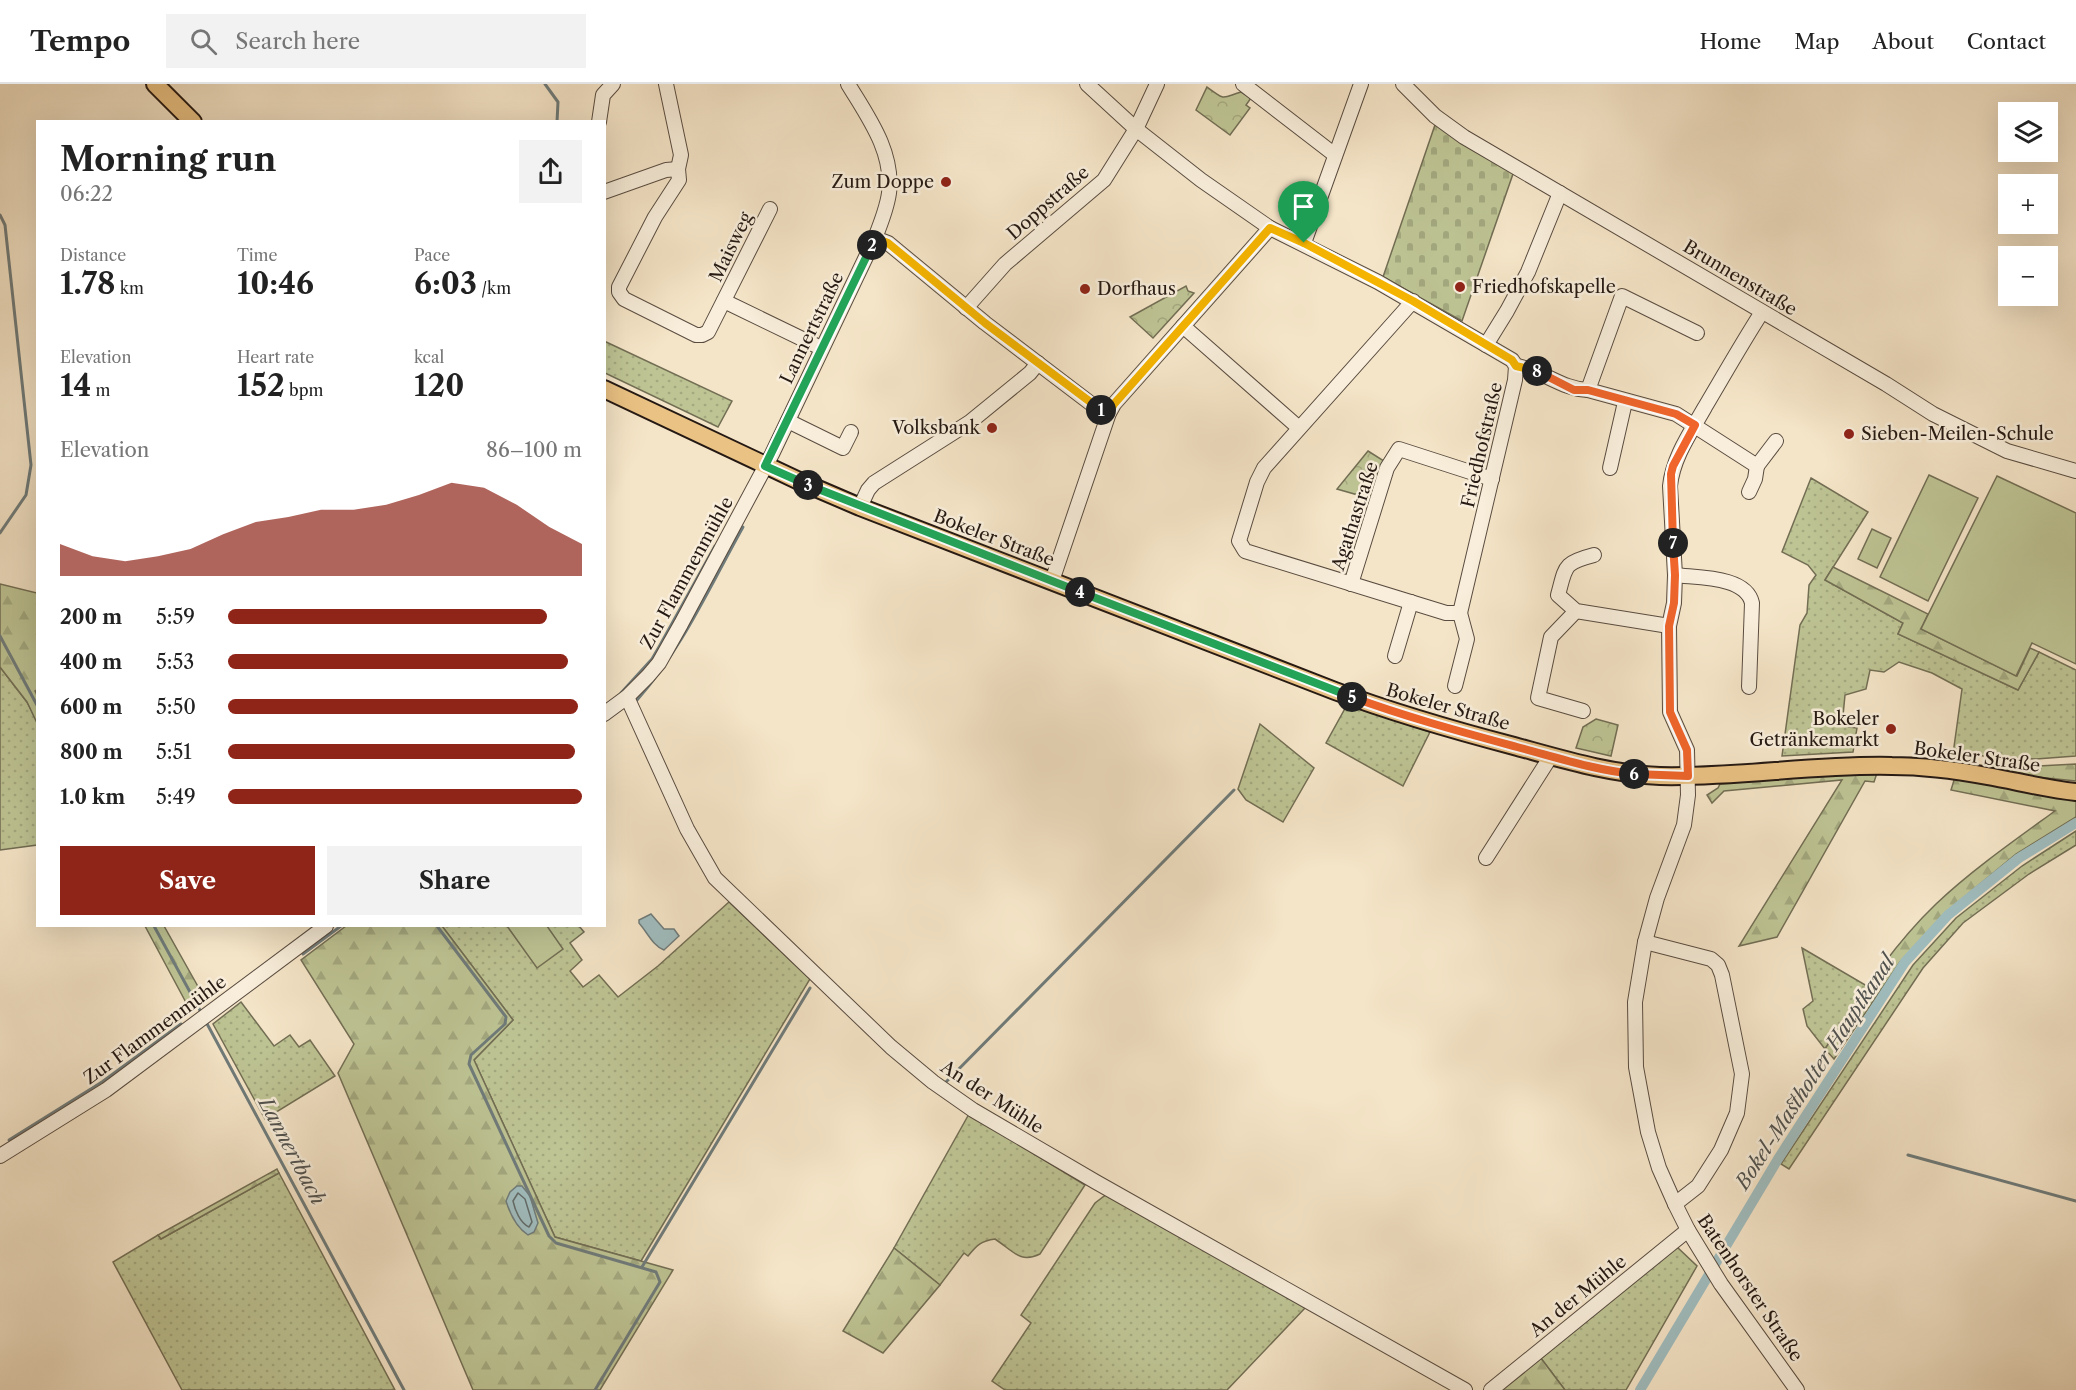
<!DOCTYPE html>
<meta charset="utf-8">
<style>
:root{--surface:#fff;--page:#f2f2f2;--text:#222;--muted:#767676;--line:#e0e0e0;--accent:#8f2418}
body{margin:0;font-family:"Libre Caslon Text",serif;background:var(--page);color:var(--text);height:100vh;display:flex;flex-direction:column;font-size:22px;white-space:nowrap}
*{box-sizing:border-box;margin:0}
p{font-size:20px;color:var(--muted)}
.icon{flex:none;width:33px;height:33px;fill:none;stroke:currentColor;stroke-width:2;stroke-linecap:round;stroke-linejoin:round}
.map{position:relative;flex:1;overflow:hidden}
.drawer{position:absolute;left:36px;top:36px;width:570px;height:807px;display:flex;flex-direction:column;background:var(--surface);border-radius:0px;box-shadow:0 6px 24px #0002}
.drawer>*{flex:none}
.controls{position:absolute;left:1998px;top:18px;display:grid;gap:12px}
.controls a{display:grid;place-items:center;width:60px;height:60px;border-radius:0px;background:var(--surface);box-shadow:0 6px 24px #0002;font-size:30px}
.pin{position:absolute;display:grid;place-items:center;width:51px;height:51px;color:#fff;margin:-62px -26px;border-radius:50% 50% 50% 0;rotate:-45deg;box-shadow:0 0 6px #0007}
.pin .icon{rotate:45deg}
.km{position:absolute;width:30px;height:30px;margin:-15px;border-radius:50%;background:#222;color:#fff;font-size:16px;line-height:30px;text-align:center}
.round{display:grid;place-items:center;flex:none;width:63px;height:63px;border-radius:0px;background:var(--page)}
.summary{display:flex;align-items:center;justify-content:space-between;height:102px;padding:0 24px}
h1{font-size:33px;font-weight:700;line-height:45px}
.metrics{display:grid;grid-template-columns:repeat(3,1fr);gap:9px;height:102px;padding:6px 24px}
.metrics div{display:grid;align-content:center}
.metrics b{font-size:30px;font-weight:700}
.metrics small{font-size:16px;font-weight:400}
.metrics p{font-size:16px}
.chart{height:168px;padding:12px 24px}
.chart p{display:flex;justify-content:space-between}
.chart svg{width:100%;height:108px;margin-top:6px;fill:var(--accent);opacity:.7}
.button{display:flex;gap:12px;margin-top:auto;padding:12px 24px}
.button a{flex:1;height:69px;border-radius:0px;background:var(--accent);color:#fff;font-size:24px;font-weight:700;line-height:69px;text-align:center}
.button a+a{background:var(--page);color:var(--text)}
ul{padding:0 24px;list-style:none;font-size:20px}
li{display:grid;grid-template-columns:96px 72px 1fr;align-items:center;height:45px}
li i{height:15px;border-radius:8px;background:var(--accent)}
header{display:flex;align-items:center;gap:36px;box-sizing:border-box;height:84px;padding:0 30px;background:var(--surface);border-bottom:2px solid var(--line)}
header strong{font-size:28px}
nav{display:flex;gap:33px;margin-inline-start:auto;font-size:21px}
.search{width:420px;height:54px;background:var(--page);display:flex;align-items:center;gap:15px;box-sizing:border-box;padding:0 21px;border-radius:0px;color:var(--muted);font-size:22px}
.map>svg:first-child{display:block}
.grass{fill:url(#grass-dots);stroke:#726e54;stroke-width:1.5}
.forest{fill:url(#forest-firs);stroke:#726e54;stroke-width:1.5}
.cemetery{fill:url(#cemetery-stones);stroke:#726e54;stroke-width:1.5}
.park{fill:url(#park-crowns);stroke:#726e54;stroke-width:1.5}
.pitch{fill:#bec494;stroke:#726e54;stroke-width:1.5}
.water{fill:#a0bdbf;stroke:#6f7b7a;stroke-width:1.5}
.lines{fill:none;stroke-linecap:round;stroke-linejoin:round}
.shore{stroke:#626b69;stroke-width:1.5}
.stream{stroke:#6f7b7a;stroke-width:3}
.canal{stroke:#a0bdbf;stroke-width:10}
.minor-casing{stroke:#594c40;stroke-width:16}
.major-casing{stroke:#251913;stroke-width:20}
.minor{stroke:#f8eedb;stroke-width:14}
.major{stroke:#eac284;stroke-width:16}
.split-1-casing{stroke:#fff;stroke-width:12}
.split-2-casing{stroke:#fff;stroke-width:12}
.split-3-casing{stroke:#fff;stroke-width:12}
.split-4-casing{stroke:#fff;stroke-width:12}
.split-5-casing{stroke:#fff;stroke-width:12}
.split-6-casing{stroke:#fff;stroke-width:12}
.split-7-casing{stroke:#fff;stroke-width:12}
.split-8-casing{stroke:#fff;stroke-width:12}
.split-9-casing{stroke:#fff;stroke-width:12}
.split-1{stroke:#f5b400;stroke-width:8}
.split-2{stroke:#f5b400;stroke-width:8}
.split-3{stroke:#22a559;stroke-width:8}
.split-4{stroke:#22a559;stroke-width:8}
.split-5{stroke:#22a559;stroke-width:8}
.split-6{stroke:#f0652b;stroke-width:8}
.split-7{stroke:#f0652b;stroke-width:8}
.split-8{stroke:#f0652b;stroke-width:8}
.split-9{stroke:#f5b400;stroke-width:8}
.poi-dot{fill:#8f2418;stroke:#f8eedb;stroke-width:2}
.labels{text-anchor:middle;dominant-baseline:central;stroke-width:5;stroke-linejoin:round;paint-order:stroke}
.poi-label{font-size:18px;fill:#251913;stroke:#f8eedb;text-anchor:end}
.street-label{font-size:18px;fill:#251913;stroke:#f8eedb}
.water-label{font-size:20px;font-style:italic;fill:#50524f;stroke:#f8eedb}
</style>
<header>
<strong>Tempo</strong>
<div class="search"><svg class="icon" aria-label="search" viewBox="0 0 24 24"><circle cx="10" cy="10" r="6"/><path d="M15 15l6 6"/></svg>Search here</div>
<nav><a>Home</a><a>Map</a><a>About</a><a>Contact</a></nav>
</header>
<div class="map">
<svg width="2076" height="1306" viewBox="0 0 2076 1306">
<defs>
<pattern id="grass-dots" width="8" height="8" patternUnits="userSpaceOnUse" patternTransform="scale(1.5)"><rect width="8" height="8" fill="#bec494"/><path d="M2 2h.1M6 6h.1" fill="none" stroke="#a3a87f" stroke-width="1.8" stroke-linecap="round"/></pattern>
<pattern id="forest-firs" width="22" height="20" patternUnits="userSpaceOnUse" patternTransform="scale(1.5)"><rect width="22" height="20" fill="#bec494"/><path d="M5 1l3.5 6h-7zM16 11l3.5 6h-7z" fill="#a3a87f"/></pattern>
<pattern id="cemetery-stones" width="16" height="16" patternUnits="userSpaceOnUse" patternTransform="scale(1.5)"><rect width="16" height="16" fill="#bec494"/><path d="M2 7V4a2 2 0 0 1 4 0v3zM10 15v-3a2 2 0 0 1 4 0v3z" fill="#a3a87f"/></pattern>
<pattern id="park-crowns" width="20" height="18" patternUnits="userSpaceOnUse" patternTransform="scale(1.5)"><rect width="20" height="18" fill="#bec494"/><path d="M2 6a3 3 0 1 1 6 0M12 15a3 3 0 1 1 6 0" fill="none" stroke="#a3a87f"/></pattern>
</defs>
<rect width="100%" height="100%" fill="#f5e5c8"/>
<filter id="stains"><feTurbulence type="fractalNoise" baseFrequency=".00333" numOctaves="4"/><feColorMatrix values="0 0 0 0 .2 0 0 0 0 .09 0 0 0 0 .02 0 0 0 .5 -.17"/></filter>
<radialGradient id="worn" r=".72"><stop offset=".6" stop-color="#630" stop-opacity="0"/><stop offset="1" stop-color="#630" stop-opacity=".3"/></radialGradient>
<g class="grass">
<polygon points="604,257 732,317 718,343 605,289"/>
<polygon points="1811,394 1868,428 1825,496 1903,539 1898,550 2018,606 2039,568 2076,586 2076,672 2036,675 1953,670 1962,605 1932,589 1899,578 1884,588 1870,586 1866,605 1845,611 1842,642 1857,644 1853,668 1782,672 1800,541 1807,529 1809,501 1816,491 1808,481 1782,468"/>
<polygon points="0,583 27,618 38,639 37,761 0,766"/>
<polygon points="1347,621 1430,648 1403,702 1326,659"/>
<polygon points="1260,640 1314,684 1283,738 1246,716 1238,705"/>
<polygon points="2076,747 2076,761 2029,790 1963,839 1923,884 1789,1085 1781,1080 1913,881 1956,834 2022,782"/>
<polygon points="729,818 810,895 641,1177 555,1153 474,976 513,936 442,842 579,842 584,848 570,859 582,876 570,887 583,903 599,891 618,913 658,882"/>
<polygon points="1802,864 1867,902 1825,965 1807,942 1803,925 1813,917"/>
<polygon points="241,918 274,962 290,951 299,963 310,956 335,992 265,1035 213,940"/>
<path d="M969,1030L1085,1101L1040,1170C1020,1180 1012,1166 995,1155C981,1157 977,1161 968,1172L964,1169L940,1201L894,1164Z"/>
<polygon points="279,1089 395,1306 182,1306 113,1178 158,1151 161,1155"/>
<polygon points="1107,1110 1306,1223 1227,1306 1005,1306 992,1297 1031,1239 1021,1231 1095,1119"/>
<polygon points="1677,1163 1697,1182 1626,1306 1565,1306 1540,1273"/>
</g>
<g class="forest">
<polygon points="1833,483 1928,530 1921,545 2017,592 2030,564 2039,568 2018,606 1898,550 1903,539 1825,496"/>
<polygon points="0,500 37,509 38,605 35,607 37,611 37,639 27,618 0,583"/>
<polygon points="2076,680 2076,697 2027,692 1962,681 2038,682"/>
<polygon points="1877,689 1874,698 1865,697 1777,853 1739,862 1842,696 1724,707 1712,719 1707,711 1718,704 1720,700 1776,694"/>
<path d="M1955,693L2076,714V733L2016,770L1945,829L1900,878L1834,975L1825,965C1859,914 1892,862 1936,820C1972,786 2015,756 2055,727L1951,706Z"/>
<polygon points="145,842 164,842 205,915 190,926"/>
<polygon points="346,842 442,842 513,936 474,976 555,1153 673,1186 600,1306 473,1306 338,989 354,960 301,876"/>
<polygon points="277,1085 279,1089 161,1155 158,1151"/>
<polygon points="894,1164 940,1201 883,1269 843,1247"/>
<polygon points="1540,1273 1565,1306 1499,1306"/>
</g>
<polygon class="cemetery" points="1436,38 1514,87 1462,237 1383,193"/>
<g class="park">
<path d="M1207,3C1226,17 1221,14 1241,8L1251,14L1246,21L1250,24L1230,51L1196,26Z"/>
<polygon points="1186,202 1188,207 1194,209 1153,254 1130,233"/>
<polygon points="1368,367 1384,377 1372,415 1337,405"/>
<polygon points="1596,635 1618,641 1611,672 1576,664 1583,643"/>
</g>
<g class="pitch">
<polygon points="1929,391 1978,414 1928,517 1880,493"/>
<polygon points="1997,392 2076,429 2076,580 2032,559 2016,592 1921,545"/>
<polygon points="1872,445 1891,454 1877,484 1858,475"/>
<polygon points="507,842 547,842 563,865 537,884"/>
</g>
<g class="water">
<path d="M651,830L664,845H674L679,852L664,866C653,862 647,848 639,839V836Z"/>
<path d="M517,1102H522L530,1112L538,1139L534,1148L528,1151C516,1143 510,1130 506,1117L510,1108Z"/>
</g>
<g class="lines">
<path class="shore" d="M518,1109L525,1115L532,1138L529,1143C520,1139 515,1126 513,1117Z"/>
<g class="stream">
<polyline points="545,0 558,18 557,38"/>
<polyline points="0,131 5,141 31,381 26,411 0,449"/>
<polyline points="0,552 38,623"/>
<polyline points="621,609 652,575 659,563 715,462"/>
<path d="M637,616C682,565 710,502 743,443"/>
<polyline points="154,842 202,930"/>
<polyline points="437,842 506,933 505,940 471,971 469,980 549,1152 556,1159 656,1188 660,1198 595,1306"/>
<polyline points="303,870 341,842"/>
<polyline points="205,936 404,1306"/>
<polyline points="945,999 1234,706"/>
<polyline points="9,1056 102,998 181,940"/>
<polyline points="1908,1071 2076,1117"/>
<polyline points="642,1183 810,904"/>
</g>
<polyline class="canal" points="1640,1306 1778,1075 1905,878 1948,831 2019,774 2076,739"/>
<g class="minor-casing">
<g id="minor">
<polyline points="666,0 681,71 678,85 679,96 655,133 619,203 619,208 624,215 696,251 702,251 708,248 770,125"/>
<polyline points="1087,0 1136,45 1201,96 1270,144 1378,198 1512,276 1516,282 1515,296 1460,529 1446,529 1245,467 1239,457 1257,398 1264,384 1413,217"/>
<polyline points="1243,0 1335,71"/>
<polyline points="1403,0 1435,32 1464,53 1886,300 1933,330 2007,367 2076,387"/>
<polyline points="599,38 603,11 613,0"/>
<polyline points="604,108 666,86 678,85"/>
<polyline points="875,154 888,159 985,239 1098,325 1109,329"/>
<polyline points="1304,159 1361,0"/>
<polyline points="724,217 821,264"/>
<polyline points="966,224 1005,180 1104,96 1136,45 1157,0"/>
<path d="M1762,228C1742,259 1724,291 1705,323C1691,348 1673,373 1670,402L1675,491L1674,519L1669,542L1670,628L1687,666L1688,711L1684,741L1657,814L1645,858L1635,918L1636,983L1648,1048L1659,1084L1675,1120L1688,1146L1721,1200L1797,1306"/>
<polyline points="1183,242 1299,344"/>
<polyline points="1486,261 1507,227 1528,188 1560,109"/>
<path d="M1516,282C1543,286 1561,305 1588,306L1676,330L1757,382L1776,357"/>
<polyline points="1588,306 1622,212 1697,249"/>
<polyline points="788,337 843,364 851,348"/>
<polyline points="1610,384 1625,318"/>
<polyline points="1749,408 1755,395 1757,382"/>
<polyline points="860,423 868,406 874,399 970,338 1030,289 1038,279"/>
<path d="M1594,471C1563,479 1566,482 1558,511L1576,527L1669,542"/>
<path d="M1675,491C1698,494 1746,492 1752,519L1749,603"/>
<polyline points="1052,497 1109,329 1114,320 1270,144"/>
<polyline points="1351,500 1387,384 1399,365 1492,395"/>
<polyline points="1576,527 1551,553 1538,614 1583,627"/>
<polyline points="1395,572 1411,518"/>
<polyline points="1455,602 1467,555 1460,529"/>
<polyline points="627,613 687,745 715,794 891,963 933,998 973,1026 1096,1098 1465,1306"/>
<path d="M604,630L627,613L648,592L659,579L681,540L772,370L875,154C881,139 887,124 889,109C894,68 868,33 848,0"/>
<polyline points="1486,774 1551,672"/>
<polyline points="1645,858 1711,875 1718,881 1722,891 1742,990 1737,1029 1721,1066 1698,1102 1675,1120"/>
<polyline points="0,1072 106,1006 326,842"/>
<polyline points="1491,1306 1688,1146"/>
</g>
</g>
<g class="major-casing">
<g id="major">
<polyline points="155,0 193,38"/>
<path d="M604,305L797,396L860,423L1335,607C1394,629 1453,646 1514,662C1562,675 1610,690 1660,692C1737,694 1814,680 1892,682C1923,682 1955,686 1987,692C2016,697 2046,705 2076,708"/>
</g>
</g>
<use href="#minor" class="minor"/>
<use href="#major" class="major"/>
</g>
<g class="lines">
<g class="split-1-casing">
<polyline id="split-1" points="1101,326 1109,329 1114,320 1270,144 1304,159"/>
</g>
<g class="split-2-casing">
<polyline id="split-2" points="872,161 875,154 888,159 985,239 1101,326"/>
</g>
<g class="split-3-casing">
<polyline id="split-3" points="808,401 765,382 872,161"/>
</g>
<g class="split-4-casing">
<polyline id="split-4" points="808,401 1080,508"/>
</g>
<g class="split-5-casing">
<polyline id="split-5" points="1080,508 1352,613"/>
</g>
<g class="split-6-casing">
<path id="split-6" d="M1352,613C1406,633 1462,648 1517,663C1555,673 1594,686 1634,690"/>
</g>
<g class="split-7-casing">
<polyline id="split-7" points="1634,690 1688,692 1687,666 1670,628 1669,542 1674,519 1675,491 1673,459"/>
</g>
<g class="split-8-casing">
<polyline id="split-8" points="1537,287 1574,306 1588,306 1676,330 1695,341 1673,382 1671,390 1673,459"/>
</g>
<g class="split-9-casing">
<polyline id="split-9" points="1304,159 1413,217 1512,276 1516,282 1537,287"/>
</g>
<use href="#split-1" class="split-1"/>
<use href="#split-2" class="split-2"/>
<use href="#split-3" class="split-3"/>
<use href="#split-4" class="split-4"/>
<use href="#split-5" class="split-5"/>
<use href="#split-6" class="split-6"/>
<use href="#split-7" class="split-7"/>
<use href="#split-8" class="split-8"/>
<use href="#split-9" class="split-9"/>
</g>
<g class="poi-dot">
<circle cx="946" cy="98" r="6"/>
<circle cx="1460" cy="203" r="6"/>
<circle cx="1085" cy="205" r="6"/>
<circle cx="992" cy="344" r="6"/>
<circle cx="1849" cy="350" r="6"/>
<circle cx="1891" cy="645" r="6"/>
</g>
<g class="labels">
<g class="poi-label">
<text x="934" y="98">Zum Doppe</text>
<text x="1472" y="203" text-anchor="start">Friedhofskapelle</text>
<text x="1097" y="205" text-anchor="start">Dorfhaus</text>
<text x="980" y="344">Volksbank</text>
<text x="1861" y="350" text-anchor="start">Sieben-Meilen-Schule</text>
<text x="1879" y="635">Bokeler<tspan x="1879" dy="21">Getränkemarkt</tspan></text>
</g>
<g class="street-label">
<text transform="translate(1048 119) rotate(-41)">Doppstraße</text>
<text transform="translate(731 163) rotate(-64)">Maisweg</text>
<text transform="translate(1740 194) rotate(31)">Brunnenstraße</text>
<text transform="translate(812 244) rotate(-64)">Lannertstraße</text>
<text transform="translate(1482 361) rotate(-77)">Friedhofstraße</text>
<text transform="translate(1355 432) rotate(-72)">Agathastraße</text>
<text transform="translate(994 454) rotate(21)">Bokeler Straße</text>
<text transform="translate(687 489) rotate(-61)">Zur Flammenmühle</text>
<text transform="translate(1448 623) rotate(16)">Bokeler Straße</text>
<text transform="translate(1977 673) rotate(8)">Bokeler Straße</text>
<text transform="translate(155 946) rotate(-36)">Zur Flammenmühle</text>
<text transform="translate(992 1013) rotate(33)">An der Mühle</text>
<text transform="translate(1750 1204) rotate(56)">Batenhorster Straße</text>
<text transform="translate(1578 1212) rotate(-39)">An der Mühle</text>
</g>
<g class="water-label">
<text transform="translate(1815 988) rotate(-57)">Bokel-Mastholter Hauptkanal</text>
<text transform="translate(292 1067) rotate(62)">Lannertbach</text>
</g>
</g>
<rect width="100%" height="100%" filter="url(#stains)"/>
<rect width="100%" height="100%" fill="url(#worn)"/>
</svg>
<div class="controls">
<a><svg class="icon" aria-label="layers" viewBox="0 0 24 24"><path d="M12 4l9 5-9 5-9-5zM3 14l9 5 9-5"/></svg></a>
<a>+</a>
<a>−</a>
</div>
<div class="pin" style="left:1304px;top:159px;background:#1e9e55"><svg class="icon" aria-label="arrive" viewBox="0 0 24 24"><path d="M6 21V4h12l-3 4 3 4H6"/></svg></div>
<b class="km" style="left:1101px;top:326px">1</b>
<b class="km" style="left:872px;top:161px">2</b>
<b class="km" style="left:808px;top:401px">3</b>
<b class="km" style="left:1080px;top:508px">4</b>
<b class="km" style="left:1352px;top:613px">5</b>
<b class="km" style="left:1634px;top:690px">6</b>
<b class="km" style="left:1673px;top:459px">7</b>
<b class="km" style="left:1537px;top:287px">8</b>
<section class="drawer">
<div class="summary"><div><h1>Morning run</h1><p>06:22</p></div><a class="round"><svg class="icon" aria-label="share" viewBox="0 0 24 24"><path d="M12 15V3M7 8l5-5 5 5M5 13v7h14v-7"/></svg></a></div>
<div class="metrics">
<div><p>Distance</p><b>1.78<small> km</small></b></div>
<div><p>Time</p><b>10:46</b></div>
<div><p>Pace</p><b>6:03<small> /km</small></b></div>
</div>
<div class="metrics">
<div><p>Elevation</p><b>14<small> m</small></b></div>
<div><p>Heart rate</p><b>152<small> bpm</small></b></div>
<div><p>kcal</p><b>120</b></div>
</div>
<div class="chart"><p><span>Elevation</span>86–100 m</p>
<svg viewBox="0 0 160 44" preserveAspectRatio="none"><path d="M0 44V31L10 36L20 38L30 36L40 33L50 27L60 22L70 20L80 17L90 17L100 15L110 11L120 6L130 8L140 15L150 24L160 31V44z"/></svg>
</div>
<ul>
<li><b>200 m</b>5:59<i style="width:90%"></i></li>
<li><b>400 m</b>5:53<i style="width:96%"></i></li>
<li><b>600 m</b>5:50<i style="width:99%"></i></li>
<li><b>800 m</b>5:51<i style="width:98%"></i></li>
<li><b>1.0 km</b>5:49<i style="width:100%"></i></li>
</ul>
<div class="button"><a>Save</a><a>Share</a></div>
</section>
</div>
